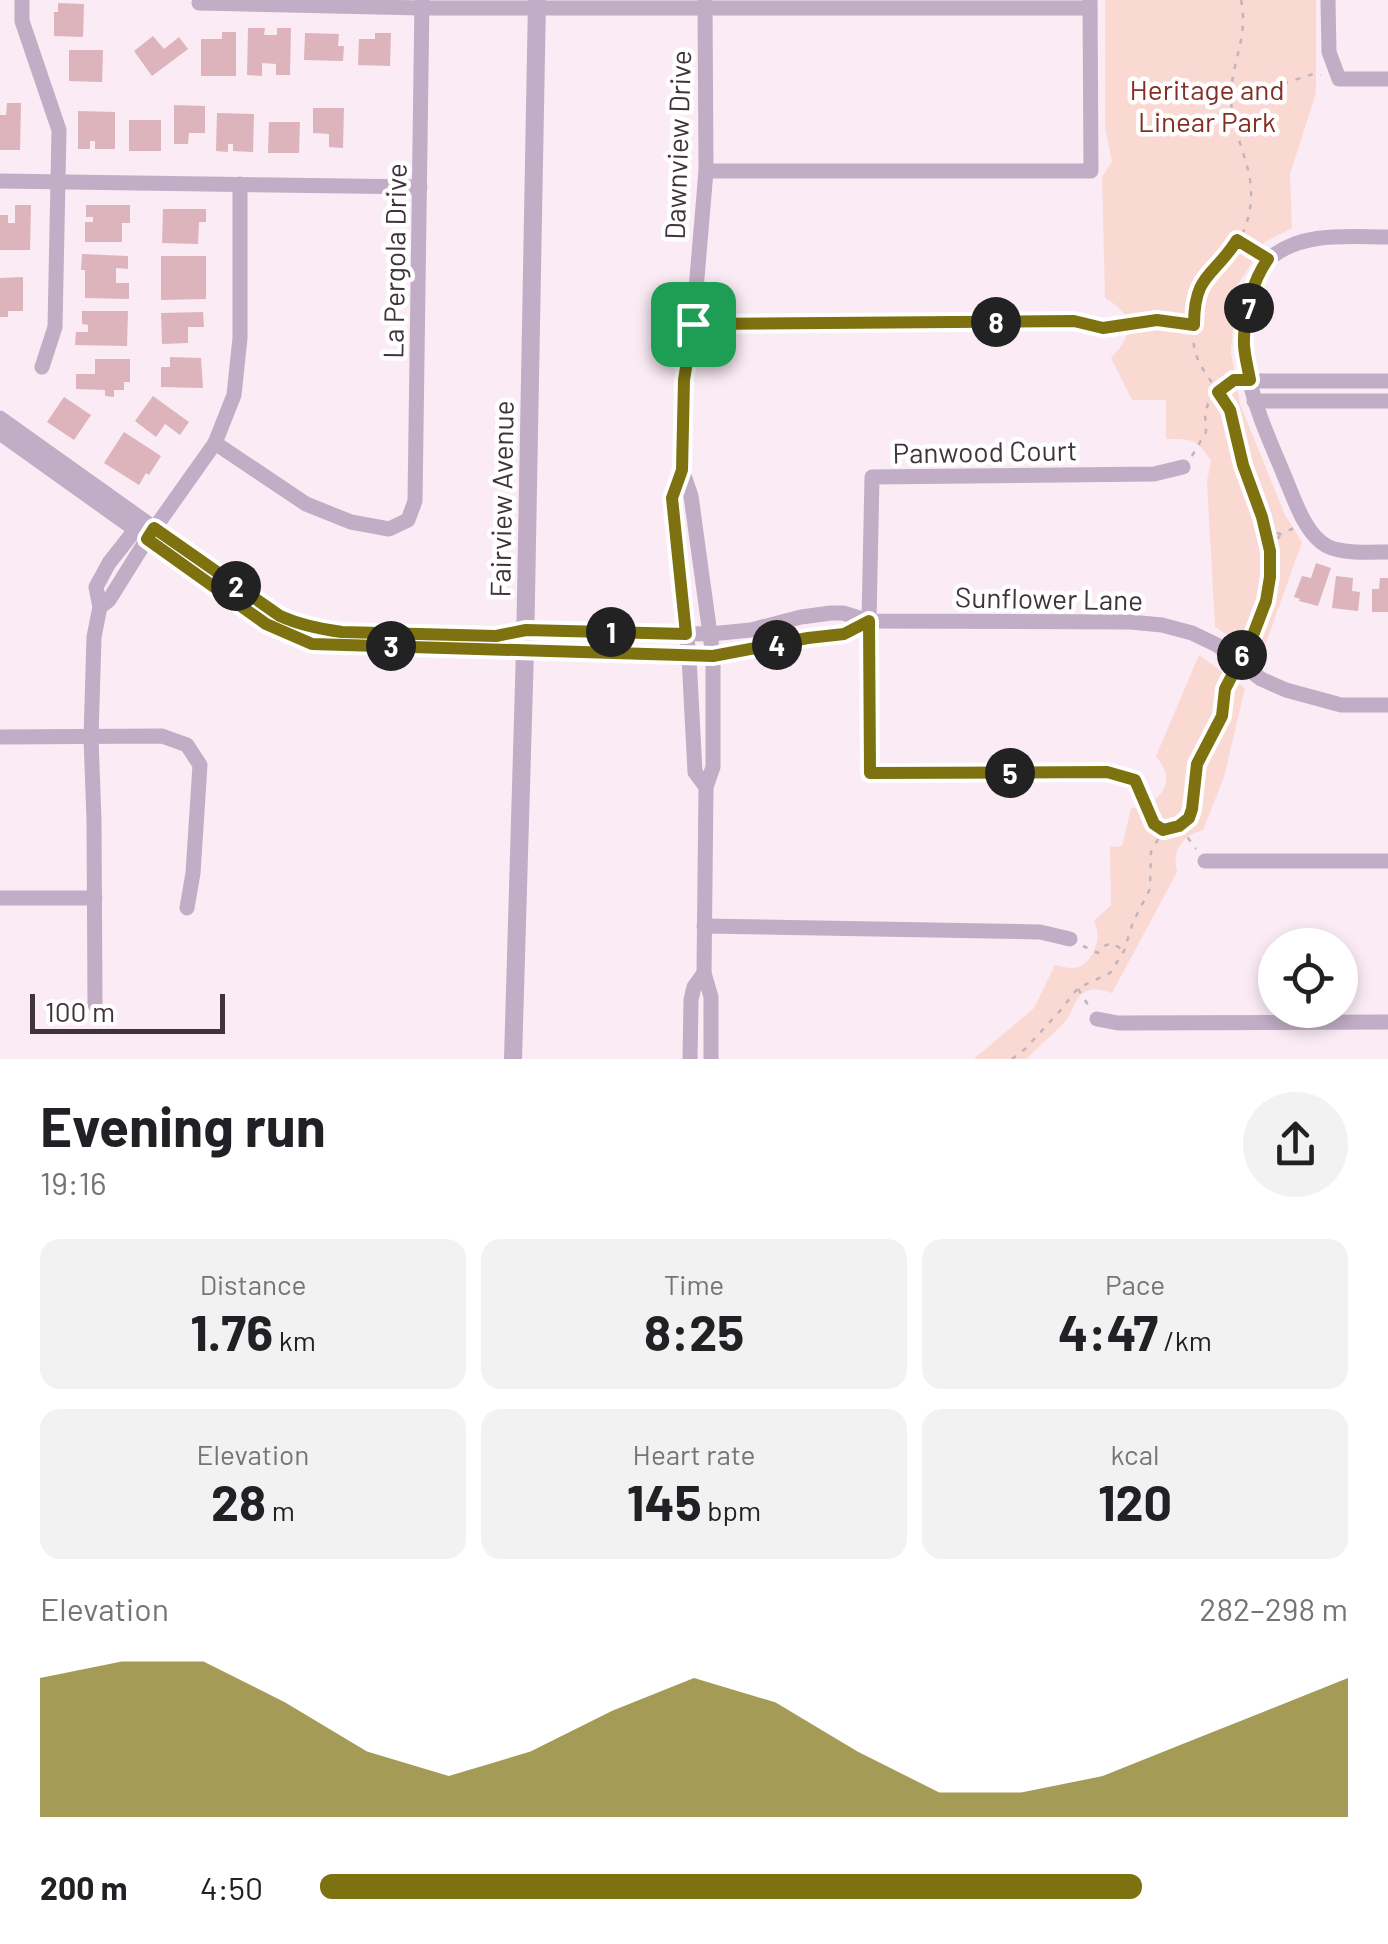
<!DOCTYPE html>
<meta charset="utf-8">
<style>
:root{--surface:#fff;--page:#f2f2f2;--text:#202124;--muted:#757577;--accent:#7e7110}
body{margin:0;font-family:Barlow,sans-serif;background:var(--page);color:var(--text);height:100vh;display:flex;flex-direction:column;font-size:38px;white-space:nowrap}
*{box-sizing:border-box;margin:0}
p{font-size:32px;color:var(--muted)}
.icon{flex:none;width:55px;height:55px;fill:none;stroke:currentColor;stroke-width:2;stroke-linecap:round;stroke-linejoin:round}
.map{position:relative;height:1059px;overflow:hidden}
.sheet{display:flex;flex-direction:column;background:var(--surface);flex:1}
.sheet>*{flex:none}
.tools{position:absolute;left:1258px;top:928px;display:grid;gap:20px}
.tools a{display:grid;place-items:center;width:100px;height:100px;border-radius:50%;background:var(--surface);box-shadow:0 5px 15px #0003;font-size:50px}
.scale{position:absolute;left:30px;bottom:25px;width:195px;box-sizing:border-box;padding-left:10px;border:5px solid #41333b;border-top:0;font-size:28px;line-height:35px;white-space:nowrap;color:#41333b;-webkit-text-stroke:8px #fff;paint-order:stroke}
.pin{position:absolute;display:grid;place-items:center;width:85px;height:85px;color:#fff;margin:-42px;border-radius:20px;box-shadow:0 5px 15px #0006}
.km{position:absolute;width:50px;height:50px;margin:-25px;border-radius:50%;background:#222;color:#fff;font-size:28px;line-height:50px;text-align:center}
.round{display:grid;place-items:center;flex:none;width:105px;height:105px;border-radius:52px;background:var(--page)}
.headline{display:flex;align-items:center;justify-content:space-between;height:170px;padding:0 40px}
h1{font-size:55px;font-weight:700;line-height:75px}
.stats{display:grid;grid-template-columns:repeat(3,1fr);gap:15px;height:170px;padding:10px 40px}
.stats div{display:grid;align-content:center;border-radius:20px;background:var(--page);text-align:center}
.stats b{font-size:50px;font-weight:700}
.stats small{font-size:28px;font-weight:400}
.stats p{font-size:28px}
.chart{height:280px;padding:20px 40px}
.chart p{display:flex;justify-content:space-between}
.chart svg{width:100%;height:180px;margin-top:10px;fill:var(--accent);opacity:.7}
ul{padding:0 40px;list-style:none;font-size:32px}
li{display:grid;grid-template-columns:160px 120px 1fr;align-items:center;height:75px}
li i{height:25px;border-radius:12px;background:var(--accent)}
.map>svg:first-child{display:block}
.green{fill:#fbd9d3}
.building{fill:#ddb4bb}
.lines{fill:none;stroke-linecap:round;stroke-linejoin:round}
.path{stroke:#c2b4bc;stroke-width:2.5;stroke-dasharray:5 8;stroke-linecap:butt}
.minor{stroke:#c1adc5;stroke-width:15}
.tertiary{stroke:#c1adc5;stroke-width:18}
.route-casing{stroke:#fff;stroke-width:20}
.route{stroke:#7e7110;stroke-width:12}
.labels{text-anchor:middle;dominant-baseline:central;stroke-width:9;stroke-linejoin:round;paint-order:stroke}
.park-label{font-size:28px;fill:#832f23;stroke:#fff}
.street-label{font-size:28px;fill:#41333b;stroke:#fff}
</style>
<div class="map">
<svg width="1388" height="1059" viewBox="0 0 1388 1059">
<rect width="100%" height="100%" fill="#faebf4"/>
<g class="green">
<path d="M1105,0H1316V93L1290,174L1292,228L1265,242L1237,286L1231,352L1240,404L1285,515L1302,542L1261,657L1215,627L1207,481L1211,461C1197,438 1191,439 1166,439V400H1132L1111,358C1134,334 1136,316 1105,298L1102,177L1112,162L1105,128Z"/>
<path d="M1199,655L1245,688L1224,777L1203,830C1182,836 1172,849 1177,872L1112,993C1073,980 1079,1007 1063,1024C1051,1036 1038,1047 1026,1059H974L1034,1008L1055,965C1064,967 1072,970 1081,966C1096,957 1102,935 1094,921L1111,905L1110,847L1122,846L1131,808C1150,807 1171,793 1165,771C1163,765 1159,761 1156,756Z"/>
</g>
<g class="building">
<polygon points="58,3 84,4 83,37 54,36 54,12 58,12"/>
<polygon points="248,28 265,28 264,35 277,35 277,28 291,28 290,75 276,75 276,64 262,63 262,76 247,75"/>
<polygon points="222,32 236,32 236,76 201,76 201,39 222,39"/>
<polygon points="305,33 339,34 338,46 344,46 343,61 304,60"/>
<polygon points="375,33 391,33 390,66 358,65 359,39 375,39"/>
<polygon points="153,36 164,49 179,37 188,49 152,76 134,51"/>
<polygon points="69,50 103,50 102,82 69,81"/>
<polygon points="7,103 21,103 20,150 0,150 0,115 6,115"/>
<polygon points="174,105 205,106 205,133 189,133 188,144 174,144"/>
<polygon points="313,108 344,108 343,148 329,147 329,134 313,133"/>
<polygon points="78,111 115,112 115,149 95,149 95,141 90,141 90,149 78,149"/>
<polygon points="217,113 254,114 253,152 233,151 233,144 228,144 228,152 216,151"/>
<rect x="129" y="120" width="32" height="31"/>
<polygon points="269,122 300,122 299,153 268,153"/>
<polygon points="15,205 31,205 30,250 0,250 0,215 8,215 8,223 15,223"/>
<polygon points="86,205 130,205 130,223 122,223 122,242 85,242 85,222 93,222 93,217 86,217"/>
<polygon points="163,209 206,209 206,222 199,222 198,244 162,243"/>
<polygon points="82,254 128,256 128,269 116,268 116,283 129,283 129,299 85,298 85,270 81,270"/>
<polygon points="161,256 206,256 206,299 161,300"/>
<polygon points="23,277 23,311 8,311 8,317 0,317 0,278"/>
<polygon points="82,311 128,311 127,346 75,345 76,332 88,332 88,325 82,324"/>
<polygon points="203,312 204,327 188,327 188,343 162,344 161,313"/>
<polygon points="170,357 201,358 203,388 161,387 161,367 170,367"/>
<polygon points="95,359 130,359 130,382 124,382 124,390 114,390 114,397 105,396 105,390 76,389 76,374 95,374"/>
<polygon points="153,396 189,422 180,435 165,424 156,437 135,421"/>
<polygon points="64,397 91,415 74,440 47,422"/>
<polygon points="124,432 161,456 149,475 146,473 139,485 104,463"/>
<polygon points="1316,563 1331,568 1318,606 1299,601 1300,599 1294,597 1302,576 1311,578"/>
<polygon points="1336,576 1353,578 1352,591 1360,592 1358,611 1332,608"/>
<polygon points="1380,578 1388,578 1388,612 1372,612 1372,589 1379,589"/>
</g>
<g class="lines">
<g class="path">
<path d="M1241,0C1249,37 1231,62 1231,98C1232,145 1263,173 1246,225C1239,248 1216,260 1204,279C1192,296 1191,325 1194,346C1198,372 1221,389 1231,412C1237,429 1239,447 1243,464C1247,481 1255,498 1261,515C1276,564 1271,602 1246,647"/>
<polyline points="1233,96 1248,95 1313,74 1321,75"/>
<polyline points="1239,241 1257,252"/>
<polyline points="1116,325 1157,320 1192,325"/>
<polyline points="1192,456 1206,432 1205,413 1208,404 1233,380"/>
<polyline points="1264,530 1281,534 1294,528"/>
<polyline points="1271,550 1280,535"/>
<polyline points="1140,794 1154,824 1161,829"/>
<polyline points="1180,827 1196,849"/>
<polyline points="1083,946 1098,953 1104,946 1112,943 1123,950"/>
<polyline points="1078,989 1090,1008"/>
<polyline points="1012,1059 1025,1049 1059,1012 1078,988 1110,973 1124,951 1133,922 1150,889 1151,852 1163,830 1179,826 1189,818 1192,809 1197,764 1223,716 1225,689 1231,677"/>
</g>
<g class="minor">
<polyline points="22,0 22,21 59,130 55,327 42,367"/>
<polyline points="705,0 706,171 693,325 684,381 682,470 672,498 689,657 695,772 706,787"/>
<polyline points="1328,0 1329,52 1339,79 1388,79"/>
<polyline points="199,3 422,8 1090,8"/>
<polyline points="706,171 1091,171 1090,0"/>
<polyline points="0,181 420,187"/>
<path d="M1388,237C1348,237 1303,231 1270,258C1259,266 1256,279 1253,291C1233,363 1257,410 1284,475C1293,496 1305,535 1327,546C1342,554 1371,552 1388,552"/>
<polyline points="693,325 1073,321 1103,328"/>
<polyline points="1250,381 1388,381"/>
<polyline points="1254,401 1388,401"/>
<polyline points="0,418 230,582 279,616 300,625 341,632 496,636 526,630 710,634 751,630 801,617 831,613 843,613 869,621 1130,622 1162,625 1192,633 1217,645 1261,679 1286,690 1341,705 1388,705"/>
<polyline points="0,433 266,623 313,644 713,656 807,638 844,634 869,621"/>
<polyline points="215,443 306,504 351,522 389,529 408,520 415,501 422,0"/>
<polyline points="682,470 691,496 713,656 713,767 706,787 704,973 711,997 711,1059"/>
<polyline points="100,607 109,600 147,539 215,443 234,395 240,338 240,184"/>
<polyline points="0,737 162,736 187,745 200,765 193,873 187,908"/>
<polyline points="1135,780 1107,772 870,773 869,621 872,477 1154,474 1183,467"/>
<polyline points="1205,861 1388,861"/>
<polyline points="0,898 95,898"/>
<polyline points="704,926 1040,932 1070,939"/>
<polyline points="95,1005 94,820 91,738 94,637 100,607 96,587 109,563 135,530"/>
<polyline points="1097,1019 1118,1023 1388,1022"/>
<polyline points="690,1059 691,1000 694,987 704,973"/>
</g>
<polyline class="tertiary" points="513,1059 525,650 537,0"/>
</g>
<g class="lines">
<g class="route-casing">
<path id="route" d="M1237,240L1268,259C1253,280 1244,312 1244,339C1243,352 1248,367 1250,380H1234L1218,392L1230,410L1243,465L1262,517L1270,551V577L1266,601L1253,635L1225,689L1222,716L1197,764L1192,809L1189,818L1179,826L1163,830L1154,824L1135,780L1107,772L870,773L869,621L844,634L808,638L713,656L312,644L266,624L147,539L154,528L280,616C300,625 319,629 342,632L496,636L526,630L686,634L672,498L682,470L684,380L693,324L1074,321L1103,328L1157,320L1194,325C1194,273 1214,277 1237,240Z"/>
</g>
<use href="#route" class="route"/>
</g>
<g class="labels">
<g class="park-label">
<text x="1207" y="89">Heritage and<tspan x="1207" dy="32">Linear Park</tspan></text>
</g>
<g class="street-label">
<text transform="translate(677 145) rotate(-88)">Dawnview Drive</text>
<text transform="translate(394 261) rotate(-89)">La Pergola Drive</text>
<text transform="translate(985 451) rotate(-1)">Panwood Court</text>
<text transform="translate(501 499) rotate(-89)">Fairview Avenue</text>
<text transform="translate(1049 598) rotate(1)">Sunflower Lane</text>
</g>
</g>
</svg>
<div class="tools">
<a><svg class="icon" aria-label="locate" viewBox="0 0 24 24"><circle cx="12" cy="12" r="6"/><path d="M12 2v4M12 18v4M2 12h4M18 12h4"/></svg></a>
</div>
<div class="scale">100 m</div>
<div class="pin" style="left:693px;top:324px;background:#1e9e55"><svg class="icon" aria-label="arrive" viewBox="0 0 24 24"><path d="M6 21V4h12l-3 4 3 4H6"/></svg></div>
<b class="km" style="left:611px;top:632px">1</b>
<b class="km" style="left:236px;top:586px">2</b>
<b class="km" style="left:391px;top:646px">3</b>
<b class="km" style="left:777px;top:645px">4</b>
<b class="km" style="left:1010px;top:773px">5</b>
<b class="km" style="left:1242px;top:655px">6</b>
<b class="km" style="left:1249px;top:308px">7</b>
<b class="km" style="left:996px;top:322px">8</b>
</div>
<section class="sheet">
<div class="headline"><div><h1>Evening run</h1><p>19:16</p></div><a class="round"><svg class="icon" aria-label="share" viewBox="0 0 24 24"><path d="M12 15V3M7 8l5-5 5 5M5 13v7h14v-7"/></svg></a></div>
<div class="stats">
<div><p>Distance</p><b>1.76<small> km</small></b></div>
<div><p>Time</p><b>8:25</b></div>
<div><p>Pace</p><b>4:47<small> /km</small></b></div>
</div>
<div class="stats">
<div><p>Elevation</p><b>28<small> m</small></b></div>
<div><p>Heart rate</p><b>145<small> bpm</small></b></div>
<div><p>kcal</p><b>120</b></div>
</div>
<div class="chart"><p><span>Elevation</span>282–298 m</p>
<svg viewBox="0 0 160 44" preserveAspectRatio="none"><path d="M0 44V10L10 6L20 6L30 16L40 28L50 34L60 28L70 18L80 10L90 16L100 28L110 38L120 38L130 34L140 26L150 18L160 10V44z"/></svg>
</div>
<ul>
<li><b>200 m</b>4:50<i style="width:80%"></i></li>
</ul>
</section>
